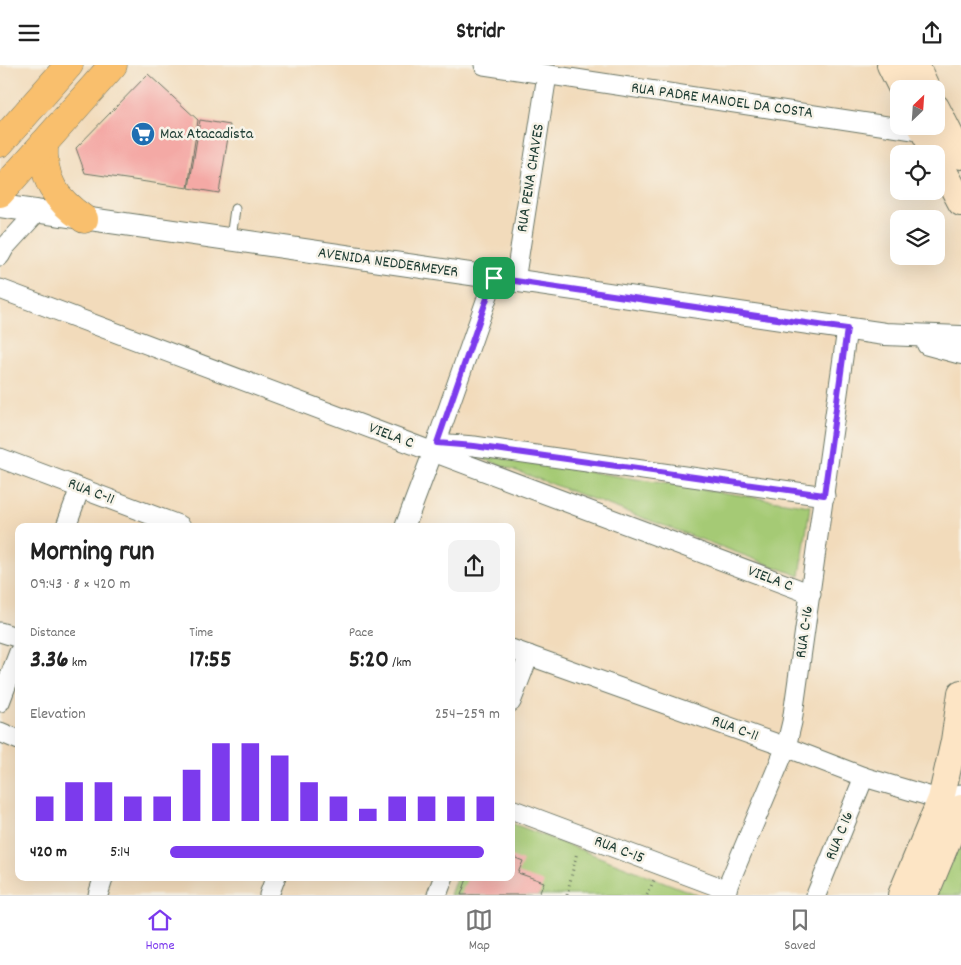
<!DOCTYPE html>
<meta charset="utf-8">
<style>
:root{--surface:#fff;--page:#f2f2f2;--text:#222;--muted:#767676;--line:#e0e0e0;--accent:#7c3aed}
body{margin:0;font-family:Dekko,sans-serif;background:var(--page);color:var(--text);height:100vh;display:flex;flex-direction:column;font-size:19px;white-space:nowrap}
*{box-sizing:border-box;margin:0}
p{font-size:16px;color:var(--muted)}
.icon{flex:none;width:28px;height:28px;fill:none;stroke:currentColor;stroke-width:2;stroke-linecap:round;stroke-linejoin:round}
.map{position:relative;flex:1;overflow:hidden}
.sheet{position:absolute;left:15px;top:458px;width:500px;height:358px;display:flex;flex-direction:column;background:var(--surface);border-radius:10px;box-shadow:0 5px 20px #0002}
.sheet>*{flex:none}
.needle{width:32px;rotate:25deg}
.fabs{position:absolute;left:890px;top:15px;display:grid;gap:10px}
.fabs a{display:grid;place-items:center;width:55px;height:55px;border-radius:10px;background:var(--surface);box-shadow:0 5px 20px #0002;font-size:25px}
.pin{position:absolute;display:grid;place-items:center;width:42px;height:42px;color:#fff;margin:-21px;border-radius:10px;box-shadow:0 2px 8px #0006}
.round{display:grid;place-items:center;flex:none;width:52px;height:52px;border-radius:10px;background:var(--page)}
.overview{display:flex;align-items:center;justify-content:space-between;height:85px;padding:0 15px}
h1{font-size:28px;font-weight:700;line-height:38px}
.figures{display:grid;grid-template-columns:repeat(3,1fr);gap:8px;height:85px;padding:5px 15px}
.figures div{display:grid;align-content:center}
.figures b{font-size:25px;font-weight:700}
.figures small{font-size:14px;font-weight:400}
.figures p{font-size:14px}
.chart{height:140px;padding:10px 15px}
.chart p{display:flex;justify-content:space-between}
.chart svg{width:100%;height:90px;margin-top:5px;stroke:var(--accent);stroke-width:6}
ul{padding:0 15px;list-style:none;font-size:16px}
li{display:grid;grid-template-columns:80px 60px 1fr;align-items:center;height:38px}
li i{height:12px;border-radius:6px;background:var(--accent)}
header{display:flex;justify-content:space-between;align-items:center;height:65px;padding:0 15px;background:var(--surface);font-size:22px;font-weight:700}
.tab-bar{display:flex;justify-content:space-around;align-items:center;height:70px;border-top:1px solid var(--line);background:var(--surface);font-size:14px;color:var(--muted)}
.tab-bar a{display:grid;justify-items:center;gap:2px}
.tab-bar .on{color:var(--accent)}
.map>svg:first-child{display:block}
.green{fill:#a5ca74;stroke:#628454}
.building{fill:#f4a9a5}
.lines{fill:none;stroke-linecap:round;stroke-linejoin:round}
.service-casing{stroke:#697463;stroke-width:11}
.minor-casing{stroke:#697463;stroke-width:21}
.tertiary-casing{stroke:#697463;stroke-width:24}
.secondary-casing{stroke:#697463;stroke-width:28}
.primary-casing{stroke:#697463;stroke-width:29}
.path{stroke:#697463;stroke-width:3;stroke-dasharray:1 4;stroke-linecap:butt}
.service{stroke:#fff;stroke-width:9}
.minor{stroke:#fff;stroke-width:19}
.tertiary{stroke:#fff;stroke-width:22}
.secondary{stroke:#fde5c5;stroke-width:26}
.primary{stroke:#f9bf6d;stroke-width:28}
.route-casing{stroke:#fff;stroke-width:10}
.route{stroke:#7c3aed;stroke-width:6}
.labels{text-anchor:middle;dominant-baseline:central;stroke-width:5;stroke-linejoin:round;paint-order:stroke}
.street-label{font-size:16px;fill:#1f3d34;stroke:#f7f3e8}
.poi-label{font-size:16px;fill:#1f3d34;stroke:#f7f3e8;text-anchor:start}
</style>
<header><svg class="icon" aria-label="menu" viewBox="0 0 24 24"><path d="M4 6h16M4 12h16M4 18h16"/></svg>Stridr<svg class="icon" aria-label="share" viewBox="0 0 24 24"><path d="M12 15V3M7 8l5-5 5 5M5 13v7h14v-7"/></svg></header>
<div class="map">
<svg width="961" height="830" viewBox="0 0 961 830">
<rect width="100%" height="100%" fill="#f7f3e8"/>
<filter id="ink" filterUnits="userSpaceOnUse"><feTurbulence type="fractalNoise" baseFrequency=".02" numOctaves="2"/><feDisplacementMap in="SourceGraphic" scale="10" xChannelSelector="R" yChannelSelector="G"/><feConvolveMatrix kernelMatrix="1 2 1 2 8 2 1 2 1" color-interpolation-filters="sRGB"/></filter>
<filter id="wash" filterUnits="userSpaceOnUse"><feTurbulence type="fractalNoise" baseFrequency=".0096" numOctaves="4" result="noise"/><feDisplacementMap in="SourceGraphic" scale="20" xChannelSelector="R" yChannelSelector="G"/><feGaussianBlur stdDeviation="1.12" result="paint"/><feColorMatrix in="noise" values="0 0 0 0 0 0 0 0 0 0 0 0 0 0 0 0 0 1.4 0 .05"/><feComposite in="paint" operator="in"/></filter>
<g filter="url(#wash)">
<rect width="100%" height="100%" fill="#f2dbbb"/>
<g class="green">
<polygon points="468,388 810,441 800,511"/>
<polygon points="511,758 698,830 450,830 457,811 511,811"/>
<polygon points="961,767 961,830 934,830"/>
</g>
<g id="blocks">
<g class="building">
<polygon points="148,9 198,55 188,123 85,108 76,83"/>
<polygon points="200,55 230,60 219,128 189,123"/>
<polygon points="511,791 523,796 518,808 544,817 539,830 461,830 468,811 511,811"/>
</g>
</g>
</g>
<g filter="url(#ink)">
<use href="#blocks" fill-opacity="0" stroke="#697463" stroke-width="1"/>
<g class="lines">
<g class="service-casing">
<polyline id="service" points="231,173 235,144"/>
</g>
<g class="minor-casing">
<g id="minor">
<polyline points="484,0 933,68"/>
<polyline points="0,191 5,182 37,147"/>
<polyline points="515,216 547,10"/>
<polyline points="0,224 811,529"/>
<polyline points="437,378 474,381 825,431"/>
<polyline points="0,393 181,461"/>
<polyline points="66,461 80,423"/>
<polyline points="405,461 433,387 494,213"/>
<polyline points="0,567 19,573"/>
<polyline points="511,584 786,682 864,712 932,732 941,734 961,729"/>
<polyline points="0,637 19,587"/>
<polyline points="511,637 529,590"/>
<polyline points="0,667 19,675"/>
<polyline points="511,744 727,825"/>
<polyline points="98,830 104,811"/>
<polyline points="269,830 276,811"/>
<polyline points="437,830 444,811"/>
<polyline points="724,830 786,682 792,657 847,264"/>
<polyline points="816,830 864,712"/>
</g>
</g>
<g class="tertiary-casing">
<g id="tertiary">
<polyline points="0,141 885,269 961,272"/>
<polyline points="928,279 961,288"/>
</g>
</g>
<g class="secondary-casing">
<g id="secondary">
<polyline points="890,0 902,24"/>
<polyline points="916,0 927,24"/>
<polyline points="936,42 961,91"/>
<polyline points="921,61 935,89"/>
<polyline points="936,91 961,138"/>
<polyline points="901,830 941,734 954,676 961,628"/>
<polyline points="925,830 961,743"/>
</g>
</g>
<g class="primary-casing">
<g id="primary">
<polyline points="0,78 69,0"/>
<path d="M44,78C42,115 55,134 84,154"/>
<polyline points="0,128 113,0"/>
</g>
</g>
<g class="path">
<polyline points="567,830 577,787"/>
<polyline points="647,830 654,815"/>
</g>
<use href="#service" class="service"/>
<use href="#minor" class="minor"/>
<use href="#tertiary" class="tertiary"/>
<use href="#secondary" class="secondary"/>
<use href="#primary" class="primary"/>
</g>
</g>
<g class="lines" filter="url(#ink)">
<g class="route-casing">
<polygon id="route" points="494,213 847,264 824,430 474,381 437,378"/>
</g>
<use href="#route" class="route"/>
</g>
<defs>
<g id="supermarket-disc" transform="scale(1.25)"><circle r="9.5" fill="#1f6fb2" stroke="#f7f3e8"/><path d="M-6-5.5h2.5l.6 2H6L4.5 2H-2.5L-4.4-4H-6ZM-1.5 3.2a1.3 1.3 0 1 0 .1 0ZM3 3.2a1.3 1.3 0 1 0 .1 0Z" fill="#fff"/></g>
</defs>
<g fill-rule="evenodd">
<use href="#supermarket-disc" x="143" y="69"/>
</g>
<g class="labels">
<g class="street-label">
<text transform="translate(722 36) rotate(8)">RUA PADRE MANOEL DA COSTA</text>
<text transform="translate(531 113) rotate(-81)">RUA PENA CHAVES</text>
<text transform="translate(388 198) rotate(8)">AVENIDA NEDDERMEYER</text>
<text transform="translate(391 371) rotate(21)">VIELA C</text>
<text transform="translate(91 427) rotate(21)">RUA C-11</text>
<text transform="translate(770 514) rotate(21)">VIELA C</text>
<text transform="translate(805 567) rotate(-82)">RUA C-16</text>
<text transform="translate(735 664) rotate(20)">RUA C-11</text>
<text transform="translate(840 771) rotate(-68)">RUA C 16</text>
<text transform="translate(619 785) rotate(21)">RUA C-15</text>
</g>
<g class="poi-label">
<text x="160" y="69">Max Atacadista</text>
</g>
</g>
</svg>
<div class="fabs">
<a><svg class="needle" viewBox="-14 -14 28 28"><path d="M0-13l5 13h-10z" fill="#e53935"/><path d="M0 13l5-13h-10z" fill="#767676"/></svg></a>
<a><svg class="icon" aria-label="locate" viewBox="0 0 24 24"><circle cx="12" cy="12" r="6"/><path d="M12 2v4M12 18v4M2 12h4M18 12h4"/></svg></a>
<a><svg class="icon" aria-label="layers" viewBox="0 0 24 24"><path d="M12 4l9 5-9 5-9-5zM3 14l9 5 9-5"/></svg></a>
</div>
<div class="pin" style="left:494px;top:213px;background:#1e9e55"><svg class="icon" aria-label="arrive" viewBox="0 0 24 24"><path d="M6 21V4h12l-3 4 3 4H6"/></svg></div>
<section class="sheet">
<div class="overview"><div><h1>Morning run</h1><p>09:43 · 8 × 420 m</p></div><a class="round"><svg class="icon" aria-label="share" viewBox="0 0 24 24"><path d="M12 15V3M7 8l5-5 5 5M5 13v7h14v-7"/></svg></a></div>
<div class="figures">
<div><p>Distance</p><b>3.36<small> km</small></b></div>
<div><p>Time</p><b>17:55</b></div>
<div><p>Pace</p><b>5:20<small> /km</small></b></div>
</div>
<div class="chart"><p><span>Elevation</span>254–259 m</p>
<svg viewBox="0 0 160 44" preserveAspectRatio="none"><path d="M5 44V32M15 44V25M25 44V25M35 44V32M45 44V32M55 44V19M65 44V6M75 44V6M85 44V12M95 44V25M105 44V32M115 44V38M125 44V32M135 44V32M145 44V32M155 44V32"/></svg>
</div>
<ul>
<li><b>420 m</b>5:14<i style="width:95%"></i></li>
</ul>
</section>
</div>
<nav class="tab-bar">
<a class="on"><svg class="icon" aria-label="home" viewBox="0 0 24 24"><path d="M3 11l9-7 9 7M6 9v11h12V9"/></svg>Home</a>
<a><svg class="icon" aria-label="map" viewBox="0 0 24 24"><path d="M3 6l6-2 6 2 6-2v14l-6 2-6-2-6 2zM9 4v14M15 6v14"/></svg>Map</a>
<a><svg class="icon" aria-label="saved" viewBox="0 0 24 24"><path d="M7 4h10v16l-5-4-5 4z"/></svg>Saved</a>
</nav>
